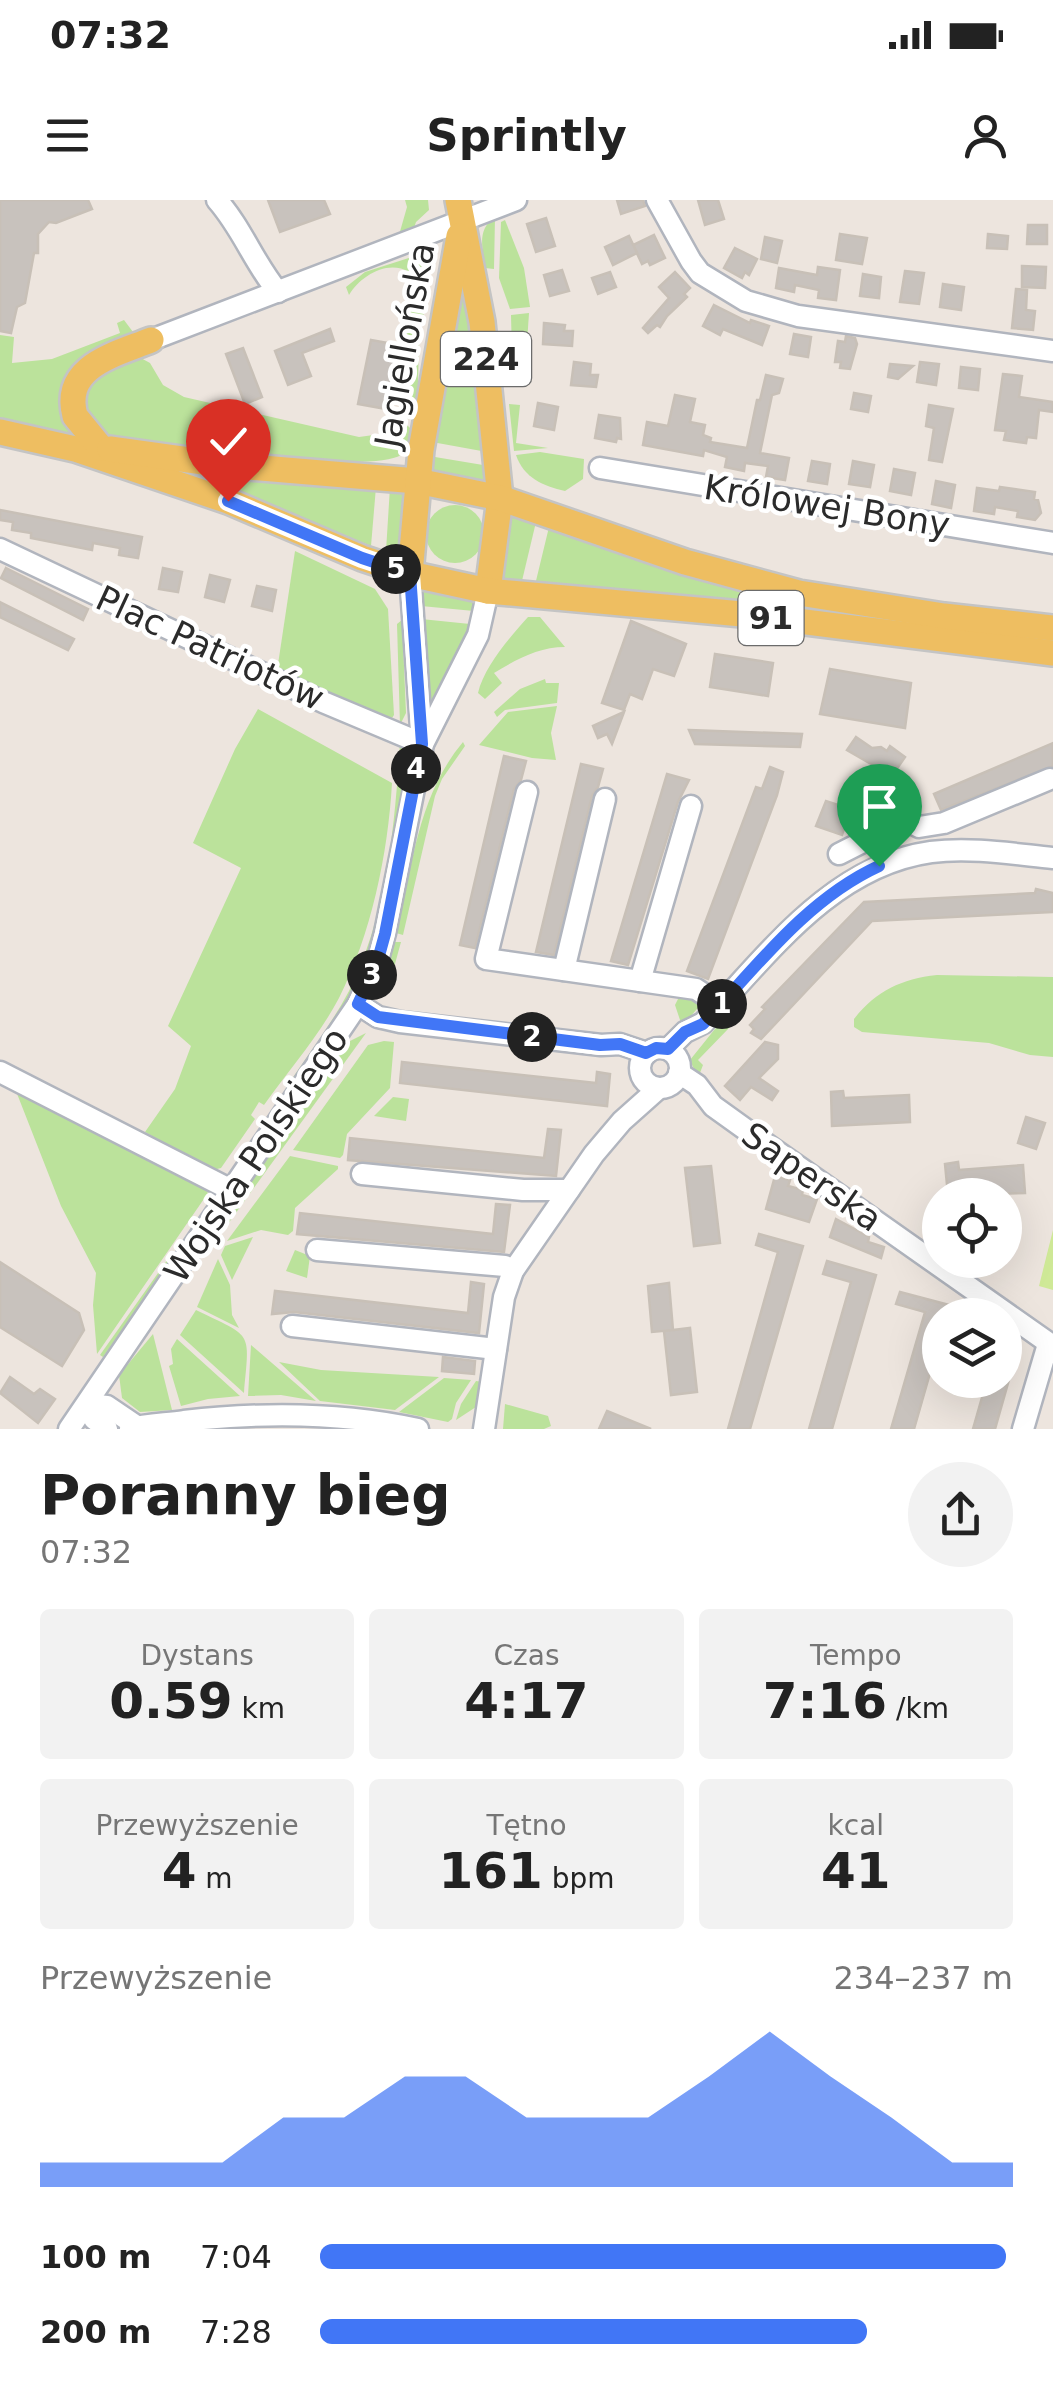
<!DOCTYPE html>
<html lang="pl">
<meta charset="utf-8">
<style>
:root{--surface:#fff;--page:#f2f2f2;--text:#222;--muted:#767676;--accent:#4176f6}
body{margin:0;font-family:"DejaVu Sans",sans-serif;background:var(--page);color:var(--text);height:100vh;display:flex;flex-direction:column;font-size:38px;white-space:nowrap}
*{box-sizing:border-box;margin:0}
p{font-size:32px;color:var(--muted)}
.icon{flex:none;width:55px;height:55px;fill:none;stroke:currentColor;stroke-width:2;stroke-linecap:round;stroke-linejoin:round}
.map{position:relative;height:1229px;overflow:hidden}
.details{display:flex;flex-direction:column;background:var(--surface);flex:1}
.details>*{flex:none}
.controls{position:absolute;left:922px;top:978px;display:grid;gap:20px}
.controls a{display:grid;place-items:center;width:100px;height:100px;border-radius:50%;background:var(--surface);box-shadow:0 10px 40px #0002;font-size:50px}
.pin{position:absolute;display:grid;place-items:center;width:85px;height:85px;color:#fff;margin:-102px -42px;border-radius:50% 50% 50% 0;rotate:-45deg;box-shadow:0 0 10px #0007}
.pin .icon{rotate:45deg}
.km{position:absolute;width:50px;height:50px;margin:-25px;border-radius:50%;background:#222;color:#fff;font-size:28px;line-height:50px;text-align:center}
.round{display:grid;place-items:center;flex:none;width:105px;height:105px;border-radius:52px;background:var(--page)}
.summary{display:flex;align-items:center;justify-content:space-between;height:170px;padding:0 40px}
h1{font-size:55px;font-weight:700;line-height:75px}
.figures{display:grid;grid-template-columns:repeat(3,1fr);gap:15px;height:170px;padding:10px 40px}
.figures div{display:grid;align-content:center;border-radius:10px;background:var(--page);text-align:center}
.figures b{font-size:50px;font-weight:700}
.figures small{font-size:28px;font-weight:400}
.figures p{font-size:28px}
.chart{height:280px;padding:20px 40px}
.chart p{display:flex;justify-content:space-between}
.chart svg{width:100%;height:180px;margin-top:10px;fill:var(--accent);opacity:.7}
ul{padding:0 40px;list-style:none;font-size:32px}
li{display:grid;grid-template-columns:160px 120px 1fr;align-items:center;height:75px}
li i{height:25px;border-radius:12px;background:var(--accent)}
.status{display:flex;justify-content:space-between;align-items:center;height:70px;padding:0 50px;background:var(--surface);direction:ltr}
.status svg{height:28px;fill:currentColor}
header{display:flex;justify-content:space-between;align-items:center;height:130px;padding:0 40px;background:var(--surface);font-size:45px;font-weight:700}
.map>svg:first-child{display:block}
.green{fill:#bbe29b}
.pitch{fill:#cfe997}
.building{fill:#c8c2bd;stroke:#c8c0b7;stroke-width:2.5}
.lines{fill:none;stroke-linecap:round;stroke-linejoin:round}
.minor-casing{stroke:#b1b5be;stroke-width:25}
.major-casing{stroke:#c4c4c4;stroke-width:30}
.minor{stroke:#fff;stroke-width:20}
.major{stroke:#eebe61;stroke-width:25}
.route-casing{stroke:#fff;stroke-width:20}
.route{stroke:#4176f6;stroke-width:12}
.labels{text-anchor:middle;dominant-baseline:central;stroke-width:9;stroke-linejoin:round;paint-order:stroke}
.shield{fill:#fff;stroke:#6b6b6b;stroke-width:2.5}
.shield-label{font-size:32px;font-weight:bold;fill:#2b2b2b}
.street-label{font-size:35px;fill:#2b2b2b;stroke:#fff}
</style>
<div class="status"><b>07:32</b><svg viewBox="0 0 49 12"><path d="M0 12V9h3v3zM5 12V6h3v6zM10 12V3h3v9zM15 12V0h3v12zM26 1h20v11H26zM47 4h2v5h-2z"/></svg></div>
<header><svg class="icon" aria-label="menu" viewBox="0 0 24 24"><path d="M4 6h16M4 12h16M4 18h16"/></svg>Sprintly<svg class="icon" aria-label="person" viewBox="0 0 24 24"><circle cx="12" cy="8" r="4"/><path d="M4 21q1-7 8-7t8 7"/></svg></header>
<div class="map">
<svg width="1053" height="1229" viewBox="0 0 1053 1229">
<rect width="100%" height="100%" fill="#ede5de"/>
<g class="green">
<polygon points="405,0 428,0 429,10 416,22 414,28 399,35 407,7"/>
<path d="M495,17L494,69L485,68C483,48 476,30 495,17Z"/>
<polygon points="505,20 524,68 530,107 510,109 499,78 501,22"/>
<path d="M415,56L429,79L422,125H415L414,135L404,136C398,117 419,97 409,72C388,59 360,76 349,95L346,87L365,72Z"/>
<polygon points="455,85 469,85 487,252 432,242"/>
<polygon points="529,113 526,158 512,155 511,115"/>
<path d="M124,120L136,136C87,154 39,172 72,234L0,220V135L14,137L12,163L52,159L120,133L117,123Z"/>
<polygon points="415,138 419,139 418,185 412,219 398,217 406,173 399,170 405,139"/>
<path d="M139,157L150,163L163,185L184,197L359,237L388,233L391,222L406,224L410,228L409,241L401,255C367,276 153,242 101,236L79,200L89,174Z"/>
<polygon points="509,204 520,205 516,243 548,248 514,251"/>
<path d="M540,252L584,259L583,279L565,291C543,286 524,278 516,255Z"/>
<polygon points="429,256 489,266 490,281 427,270"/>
<polygon points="202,276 376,287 371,346"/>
<polygon points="390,287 406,288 401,355 386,351"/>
<circle cx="455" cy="334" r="29"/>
<polygon points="509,315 536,322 521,385 501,382"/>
<polygon points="549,327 661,368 813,409 535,385"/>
<polygon points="295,351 375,389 388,409 394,515 392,518 277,471"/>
<polygon points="420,388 477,399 474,411 421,406"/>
<path d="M528,417H540L565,447C539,447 517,459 494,473L502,483L485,499L478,493C484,467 510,437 528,417Z"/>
<polygon points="421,419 470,424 430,523"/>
<polygon points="402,420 406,513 400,525 397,424"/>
<polygon points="545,479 546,483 559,483 557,503 505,510 497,517 494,512 520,489"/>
<polygon points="557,506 551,533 556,560 532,558 479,545 508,512"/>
<path d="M258,509L392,583C388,654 371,735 339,798C319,836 289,870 264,905L259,902L251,915L255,919L221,968L213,970L145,932L175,889L191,846L168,826L241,668L193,643L235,549Z"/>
<path d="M400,542C417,572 375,738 360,774C348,801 308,874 286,888C307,856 331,825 349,791C387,716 395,624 400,542Z"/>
<path d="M463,542L465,546L442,579L435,596L403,735L396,733C413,666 417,597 463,542Z"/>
<polygon points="394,742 401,742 387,793 384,772"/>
<path d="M937,775L1053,777V857L1030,855L989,843L862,832L854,827V819C876,791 901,779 937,775Z"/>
<polygon points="681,793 704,801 682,826 675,805"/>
<polygon points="727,814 730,827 698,860 703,865 698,878 690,860"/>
<polygon points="366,833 217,1039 213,1037 348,842"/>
<polygon points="384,841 394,842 390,888 347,934 343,955 340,958 293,950 368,845"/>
<polygon points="14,886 203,986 208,993 97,1154 93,1105 96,1073 61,1006"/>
<polygon points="393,897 409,899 406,921 374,916"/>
<polygon points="290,956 338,966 338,969 295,1008 293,1031 288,1035 261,1030 227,1041"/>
<polygon points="253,1037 232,1080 221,1055 225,1046"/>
<polygon points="295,1050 310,1056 307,1078 286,1071"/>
<polygon points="168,1059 171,1061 103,1157 100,1155"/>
<polygon points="218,1059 230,1085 232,1115 239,1128 197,1107"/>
<path d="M196,1110C253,1138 250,1129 244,1193L180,1135Z"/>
<polygon points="153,1134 172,1210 140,1212 122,1198 119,1175"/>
<polygon points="177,1139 240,1196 208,1199 181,1206 169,1166 173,1164 171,1149"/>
<polygon points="251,1145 316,1201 281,1195 248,1196"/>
<polygon points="279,1162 321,1170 439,1177 395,1210 320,1201"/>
<polygon points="444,1178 471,1180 456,1203 452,1219 448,1222 399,1212"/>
<polygon points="476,1181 483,1182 479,1205 456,1220 461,1204"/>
<polygon points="505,1204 548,1216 551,1226 544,1229 503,1229"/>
</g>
<polygon class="pitch" points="1053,1030 1053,1090 1039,1086"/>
<g class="building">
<polygon points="0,0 88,0 92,9 56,23 49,22 38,34 38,53 34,53 25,103 17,107 11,133 0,131"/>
<polygon points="268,0 324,0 330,14 280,32"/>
<polygon points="617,0 643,0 645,6 621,14"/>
<polygon points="698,0 718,0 724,19 705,25"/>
<polygon points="546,18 555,46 536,52 527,24"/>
<polygon points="1028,25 1047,25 1047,44 1027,44"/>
<polygon points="840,34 867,38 862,64 836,60"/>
<polygon points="988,34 1008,36 1007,49 987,48"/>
<polygon points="654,35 665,58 650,65 648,61 642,64 633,45"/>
<polygon points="629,36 637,53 613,65 605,47"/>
<polygon points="765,37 782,41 777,63 761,59"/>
<polygon points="735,48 757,59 749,75 745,72 742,78 724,68"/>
<polygon points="1022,66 1046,67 1045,88 1022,87"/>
<polygon points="818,67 840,70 836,100 818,98 819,90 795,85 794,92 776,88 779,68 817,75"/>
<polygon points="562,70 569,91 550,96 544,75"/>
<polygon points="905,71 924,73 919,104 900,102"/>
<polygon points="610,72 616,87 598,94 592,78"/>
<polygon points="675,72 690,88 684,94 687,97 667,116 660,127 657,125 648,133 643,128 669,98 659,87"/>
<polygon points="863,74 881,77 879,98 860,96"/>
<polygon points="943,84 964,87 961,110 940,107"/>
<polygon points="1016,89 1027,90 1026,110 1035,111 1033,130 1012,128"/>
<polygon points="714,105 750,123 751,120 769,126 762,145 723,129 720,135 703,126"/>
<polygon points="544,123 565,125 564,131 573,131 572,146 543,144"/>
<polygon points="330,129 334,141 302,153 311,176 288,185 275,151"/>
<polygon points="794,134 811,137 808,157 790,154"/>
<polygon points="846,136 855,138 857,144 850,169 840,168 841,162 835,162 838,141 845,142"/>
<polygon points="371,140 399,145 386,209 358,204"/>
<polygon points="243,148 262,197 245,204 226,154"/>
<polygon points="574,162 591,164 590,175 598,175 596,187 571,185"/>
<polygon points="920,162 939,164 936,185 917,182"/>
<polygon points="890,164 913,166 898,179 888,177"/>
<polygon points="961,167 980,169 978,190 959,188"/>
<polygon points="1003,174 1022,176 1019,197 1053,202 1053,212 1039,210 1036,238 1027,237 1026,243 1004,240 1006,231 995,230"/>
<polygon points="766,175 783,179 779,193 772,195 760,253 789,258 785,280 766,277 768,266 745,263 744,271 725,267 727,257 704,250 703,256 643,245 647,222 668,226 675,195 695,199 690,222 705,225 703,235 711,238 710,242 747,248 757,200 760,200"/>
<polygon points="854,193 871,196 868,212 851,209"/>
<polygon points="538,203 558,207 554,230 534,226"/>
<polygon points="929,205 953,209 942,262 929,260 934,228 926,226"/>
<polygon points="599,215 620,218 621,239 617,238 616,242 595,238"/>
<polygon points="812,261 830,264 827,284 808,281"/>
<polygon points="853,261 874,265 870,287 849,284"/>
<polygon points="894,269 915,273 911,295 890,291"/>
<polygon points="936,281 955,285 951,308 932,304"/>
<polygon points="1000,287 1035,292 1034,299 1038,300 1041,313 1035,320 1017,317 1018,311 995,307 994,314 974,311 977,288 999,291"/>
<polygon points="0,310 142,337 138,358 119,355 120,348 93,343 92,350 31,338 31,333 12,330 13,322 0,320"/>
<polygon points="6,368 88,409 83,420 1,378"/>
<polygon points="163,368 182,372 178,392 159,389"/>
<polygon points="210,375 230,380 224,402 205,397"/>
<polygon points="257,386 276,390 272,411 252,406"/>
<polygon points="0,402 74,439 68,450 0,417"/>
<polygon points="631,421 686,444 674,476 653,469 642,499 630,494 624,510 602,503"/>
<polygon points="715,454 773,463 768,496 710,487"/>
<polygon points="830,469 911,483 905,528 820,514"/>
<polygon points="624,512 612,544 607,534 598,538 593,526"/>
<polygon points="689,530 802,534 800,547 695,544"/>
<polygon points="856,537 872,548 881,547 887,551 890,546 905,557 887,583 900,588 890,612 879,609 874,620 862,616 858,627 846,623 842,635 816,626 826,601 838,605 842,593 854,598 858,586 870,590 878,568 847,550"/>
<polygon points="1053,543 1053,566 941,610 934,594"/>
<polygon points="504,556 526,561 521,580 514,589 475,748 460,745"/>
<polygon points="581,564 603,569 598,587 592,596 554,755 536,752"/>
<polygon points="770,567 783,572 777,595 708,779 687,771 756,587 762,589"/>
<polygon points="667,574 689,580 678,602 628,765 611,761"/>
<polygon points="1036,689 1053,693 1053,712 872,721 761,839 751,833 754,829 750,825 765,809 762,807 864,702 1035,693"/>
<polygon points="765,842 778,845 778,859 759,878 778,891 772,900 751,887 740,900 725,886"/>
<polygon points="402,862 596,883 597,872 610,874 607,906 400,883"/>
<polygon points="843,891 844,898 909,895 910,922 832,926 831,892"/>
<polygon points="1026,917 1045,923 1036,949 1018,943"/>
<polygon points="548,929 561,930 556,976 348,960 350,938 544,958"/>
<polygon points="958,962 959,970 1023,965 1025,993 948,995 945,964"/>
<polygon points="711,966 720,1043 694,1046 685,968"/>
<polygon points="775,976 790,980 788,986 803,990 802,995 817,999 809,1022 766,1009"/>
<polygon points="496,1004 510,1005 504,1052 297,1034 300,1013 493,1034"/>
<polygon points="836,1019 869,1037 868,1042 884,1047 881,1058 830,1037"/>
<polygon points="759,1034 803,1046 750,1229 728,1229 778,1052 756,1045"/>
<polygon points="827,1061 876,1075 832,1229 809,1229 851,1082 823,1074"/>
<polygon points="0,1062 79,1113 84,1130 62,1166 0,1127"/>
<polygon points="471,1082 484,1084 479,1133 294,1112 272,1114 275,1091 468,1113"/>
<polygon points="669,1083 673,1130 690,1128 697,1192 671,1195 664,1131 673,1130 652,1132 648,1086"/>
<polygon points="900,1092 949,1105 947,1115 940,1115 940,1138 914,1229 891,1229 925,1112 896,1104"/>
<polygon points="1005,1144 1018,1148 995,1229 973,1229 987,1180 1005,1180"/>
<polygon points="443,1157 475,1161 474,1174 442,1171"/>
<polygon points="10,1177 34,1194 40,1189 55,1199 38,1223 0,1193"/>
<polygon points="607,1211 651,1229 599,1229"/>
</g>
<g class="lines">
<g class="minor-casing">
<g id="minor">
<path d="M217,0C242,28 254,63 278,92"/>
<polyline points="657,0 691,61 700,73 746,101 798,116 1053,151"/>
<polyline points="151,140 516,0"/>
<polyline points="600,268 1053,343"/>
<polyline points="0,349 323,502 423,544"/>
<polyline points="410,374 422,542"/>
<polyline points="527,592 486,759 696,789 720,805"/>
<polyline points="839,654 906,620 919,627 944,623 1050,579"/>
<polyline points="564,770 605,599"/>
<polyline points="640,781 691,606"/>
<polyline points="358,804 378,817 400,822 601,845 620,844 647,853"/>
<circle cx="660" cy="868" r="20"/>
<path d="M668,849L685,832L703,823C768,755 831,666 931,652C971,647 1013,654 1053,658"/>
<polyline points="0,872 233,991"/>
<polyline points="679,873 697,885 713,906 759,939 1053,1146"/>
<polyline points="362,974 523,990 569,990"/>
<polyline points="317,1050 505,1066 513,1071"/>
<polyline points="292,1126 496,1149"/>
<polyline points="88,1204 107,1206 138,1227"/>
<polyline points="88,1204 94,1219 107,1229"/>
<polyline points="69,1229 358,804 377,763 385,733 423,544 478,435 488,391"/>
<path d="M130,1229C147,1223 167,1224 184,1221C263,1212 340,1212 418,1229"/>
<polyline points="484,1229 504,1097 513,1071 594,954 622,921 659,888"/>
<polyline points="1023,1229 1048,1144"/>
</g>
</g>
<g class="major-casing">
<g id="major">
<polyline points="458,0 482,122 500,298 488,391"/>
<polyline points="0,232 75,249 228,301 362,358 410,374 488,391 742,414 1053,453"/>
<path d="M101,248L75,216C62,166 114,155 151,140"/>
<polyline points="110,249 225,265 417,281 500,298 685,362 799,393 944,416 1053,428"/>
<polyline points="410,374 421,250 459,36"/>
</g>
</g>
<use href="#minor" class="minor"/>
<use href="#major" class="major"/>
</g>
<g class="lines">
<g class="route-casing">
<path id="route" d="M228,301L362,358L410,374L422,544L385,734L377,763L358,804L378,817L600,845L620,844L646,853L656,848L668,849L685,832L703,824C756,767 807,699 879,666"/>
</g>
<use href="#route" class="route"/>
</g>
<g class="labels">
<g class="shield">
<rect x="441" y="132" width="90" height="54" rx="8"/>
<rect x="738.5" y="391" width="65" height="54" rx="8"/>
</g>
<g class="shield-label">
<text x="486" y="159">224</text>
<text x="771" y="418">91</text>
</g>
<g class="street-label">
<text transform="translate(405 145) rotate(-80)">Jagiellońska</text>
<text transform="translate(827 306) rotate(9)">Królowej Bony</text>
<text transform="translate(210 448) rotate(25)">Plac Patriotów</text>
<text transform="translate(256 955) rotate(-56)">Wojska Polskiego</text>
<text transform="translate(812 977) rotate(35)">Saperska</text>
</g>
</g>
</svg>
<div class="controls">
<a><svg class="icon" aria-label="locate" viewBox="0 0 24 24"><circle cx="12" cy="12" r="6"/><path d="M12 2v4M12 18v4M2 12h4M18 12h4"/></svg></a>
<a><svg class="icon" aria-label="layers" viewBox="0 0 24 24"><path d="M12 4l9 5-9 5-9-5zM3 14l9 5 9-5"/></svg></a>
</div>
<div class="pin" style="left:879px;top:666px;background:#1e9e55"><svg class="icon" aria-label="arrive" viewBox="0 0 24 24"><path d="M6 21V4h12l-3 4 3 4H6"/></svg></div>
<div class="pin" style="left:228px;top:301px;background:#d93025"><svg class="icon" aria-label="check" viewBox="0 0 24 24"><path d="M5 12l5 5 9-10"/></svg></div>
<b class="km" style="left:722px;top:804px">1</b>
<b class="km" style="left:532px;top:837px">2</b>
<b class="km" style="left:372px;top:775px">3</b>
<b class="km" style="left:416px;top:569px">4</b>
<b class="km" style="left:396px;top:369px">5</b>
</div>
<section class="details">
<div class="summary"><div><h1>Poranny bieg</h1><p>07:32</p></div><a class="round"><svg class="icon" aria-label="share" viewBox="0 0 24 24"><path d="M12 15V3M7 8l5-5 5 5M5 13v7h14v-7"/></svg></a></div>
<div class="figures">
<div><p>Dystans</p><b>0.59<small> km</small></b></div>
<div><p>Czas</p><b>4:17</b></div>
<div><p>Tempo</p><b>7:16<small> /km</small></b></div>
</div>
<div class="figures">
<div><p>Przewyższenie</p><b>4<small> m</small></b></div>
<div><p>Tętno</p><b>161<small> bpm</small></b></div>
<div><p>kcal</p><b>41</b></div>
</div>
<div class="chart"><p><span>Przewyższenie</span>234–237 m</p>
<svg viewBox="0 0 160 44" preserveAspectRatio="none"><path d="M0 44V38L10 38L20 38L30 38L40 27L50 27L60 17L70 17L80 27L90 27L100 27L110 17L120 6L130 17L140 27L150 38L160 38V44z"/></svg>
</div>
<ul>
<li><b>100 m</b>7:04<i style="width:99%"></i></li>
<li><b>200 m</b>7:28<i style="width:79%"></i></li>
</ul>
</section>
